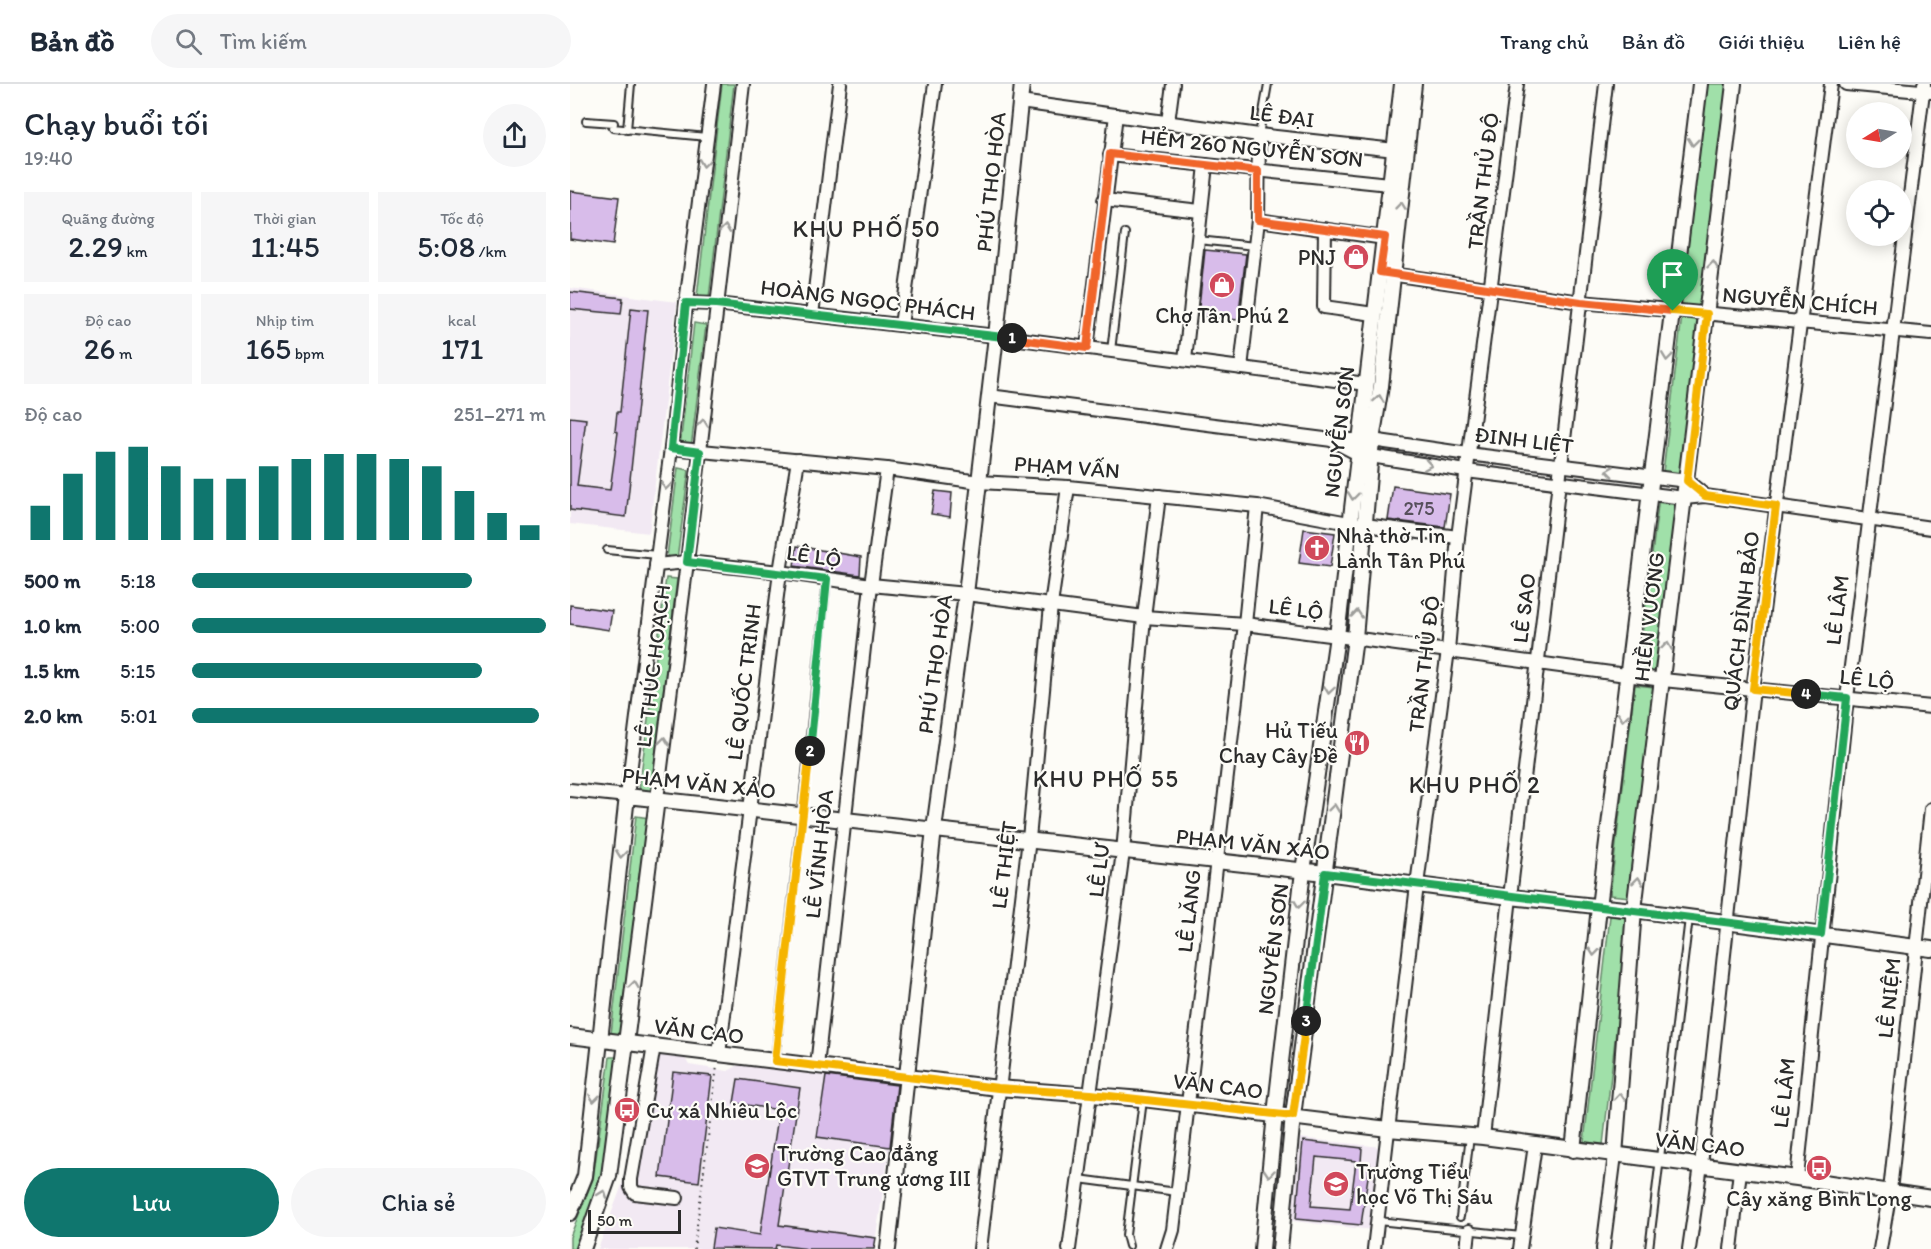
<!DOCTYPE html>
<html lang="vi">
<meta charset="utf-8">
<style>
:root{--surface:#fff;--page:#f6f6f7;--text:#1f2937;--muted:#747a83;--line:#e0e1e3;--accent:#0f766e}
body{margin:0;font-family:Itim,sans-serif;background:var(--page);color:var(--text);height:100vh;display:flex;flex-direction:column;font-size:22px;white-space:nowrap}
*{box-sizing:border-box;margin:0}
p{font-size:20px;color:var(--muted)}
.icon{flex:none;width:33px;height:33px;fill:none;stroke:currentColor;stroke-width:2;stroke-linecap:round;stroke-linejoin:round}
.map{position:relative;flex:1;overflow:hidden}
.drawer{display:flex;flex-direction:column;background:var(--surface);width:570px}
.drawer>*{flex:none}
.needle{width:39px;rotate:259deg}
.controls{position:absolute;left:1276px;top:18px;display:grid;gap:12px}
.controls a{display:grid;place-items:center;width:66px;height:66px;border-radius:50%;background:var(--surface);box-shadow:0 3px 15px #0003;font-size:30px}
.scale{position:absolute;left:18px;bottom:15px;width:93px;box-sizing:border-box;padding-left:6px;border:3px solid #2b2b2b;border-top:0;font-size:16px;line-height:21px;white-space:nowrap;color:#2b2b2b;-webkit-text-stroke:4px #fdfcf7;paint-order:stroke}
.pin{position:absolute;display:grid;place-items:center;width:51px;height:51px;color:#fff;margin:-62px -26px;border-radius:50% 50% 50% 0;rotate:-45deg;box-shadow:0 0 6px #0007}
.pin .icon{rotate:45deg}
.km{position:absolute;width:30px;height:30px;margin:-15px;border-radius:50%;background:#222;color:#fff;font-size:16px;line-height:30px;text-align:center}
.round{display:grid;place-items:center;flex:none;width:63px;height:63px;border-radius:32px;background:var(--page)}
.summary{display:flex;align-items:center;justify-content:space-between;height:102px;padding:0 24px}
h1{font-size:33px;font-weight:600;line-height:45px}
.stats{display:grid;grid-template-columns:repeat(3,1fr);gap:9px;height:102px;padding:6px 24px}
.stats div{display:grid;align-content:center;border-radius:0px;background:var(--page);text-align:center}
.stats b{font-size:30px;font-weight:600}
.stats small{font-size:16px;font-weight:400}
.stats p{font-size:16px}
.chart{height:168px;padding:12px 24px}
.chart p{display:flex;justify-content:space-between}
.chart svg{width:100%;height:108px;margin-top:6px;stroke:var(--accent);stroke-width:6}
.primary-button{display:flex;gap:12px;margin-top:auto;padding:12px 24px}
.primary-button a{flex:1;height:69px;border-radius:36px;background:var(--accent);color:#fff;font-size:24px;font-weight:600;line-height:69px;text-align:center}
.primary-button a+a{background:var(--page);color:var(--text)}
ul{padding:0 24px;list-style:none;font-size:20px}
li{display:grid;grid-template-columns:96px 72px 1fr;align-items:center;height:45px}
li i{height:15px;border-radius:8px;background:var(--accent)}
header{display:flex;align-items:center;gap:36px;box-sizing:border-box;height:84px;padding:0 30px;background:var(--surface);border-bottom:2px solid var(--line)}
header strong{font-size:28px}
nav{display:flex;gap:33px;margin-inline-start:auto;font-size:21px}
.search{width:420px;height:54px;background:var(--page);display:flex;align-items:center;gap:15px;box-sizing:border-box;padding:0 21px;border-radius:33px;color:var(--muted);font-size:22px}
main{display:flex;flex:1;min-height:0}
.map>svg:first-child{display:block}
.built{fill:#f2e9f3}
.green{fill:#a0e0a9;stroke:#66866a;stroke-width:1.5}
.building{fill:#d8bcea;stroke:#2b2b2b;stroke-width:1.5;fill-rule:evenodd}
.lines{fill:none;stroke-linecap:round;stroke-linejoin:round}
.service-casing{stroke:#2b2b2b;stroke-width:10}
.minor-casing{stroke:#2b2b2b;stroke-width:16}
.tertiary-casing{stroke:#2b2b2b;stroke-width:18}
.path{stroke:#2b2b2b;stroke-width:2;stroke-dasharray:1.5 4.5;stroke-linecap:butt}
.service{stroke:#fdfcf7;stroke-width:6}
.minor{stroke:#fdfcf7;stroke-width:12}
.tertiary{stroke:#fdfcf7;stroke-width:14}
.oneway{stroke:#9e9e9b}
.split-1-casing{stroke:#fff;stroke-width:12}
.split-2-casing{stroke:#fff;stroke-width:12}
.split-3-casing{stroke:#fff;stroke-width:12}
.split-4-casing{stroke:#fff;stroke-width:12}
.split-5-casing{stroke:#fff;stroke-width:12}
.split-1{stroke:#f0652b;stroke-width:8}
.split-2{stroke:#22a559;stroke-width:8}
.split-3{stroke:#f5b400;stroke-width:8}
.split-4{stroke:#22a559;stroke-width:8}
.split-5{stroke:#f5b400;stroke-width:8}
.labels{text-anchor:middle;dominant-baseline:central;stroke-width:4.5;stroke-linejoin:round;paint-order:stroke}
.number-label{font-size:20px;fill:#564f5b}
.street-label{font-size:22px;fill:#2b2b2b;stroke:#fdfcf7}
.poi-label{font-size:22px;fill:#2b2b2b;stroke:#fdfcf7;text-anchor:start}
.neighbourhood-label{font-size:24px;letter-spacing:1.5px;fill:#2b2b2b;stroke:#fdfcf7}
</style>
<header>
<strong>Bản đồ</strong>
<div class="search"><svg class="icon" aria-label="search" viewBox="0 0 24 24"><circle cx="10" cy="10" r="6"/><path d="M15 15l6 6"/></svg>Tìm kiếm</div>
<nav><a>Trang chủ</a><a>Bản đồ</a><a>Giới thiệu</a><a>Liên hệ</a></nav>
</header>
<main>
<section class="drawer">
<div class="summary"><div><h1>Chạy buổi tối</h1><p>19:40</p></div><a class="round"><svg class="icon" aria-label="share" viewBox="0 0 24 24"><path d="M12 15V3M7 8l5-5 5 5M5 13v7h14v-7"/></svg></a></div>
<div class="stats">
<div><p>Quãng đường</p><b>2.29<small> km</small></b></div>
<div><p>Thời gian</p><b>11:45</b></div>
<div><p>Tốc độ</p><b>5:08<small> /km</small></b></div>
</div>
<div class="stats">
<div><p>Độ cao</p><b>26<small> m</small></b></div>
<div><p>Nhịp tim</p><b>165<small> bpm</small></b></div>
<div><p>kcal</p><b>171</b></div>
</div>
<div class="chart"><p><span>Độ cao</span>251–271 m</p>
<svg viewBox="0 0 160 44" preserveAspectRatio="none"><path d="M5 44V30M15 44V17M25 44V8M35 44V6M45 44V14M55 44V19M65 44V19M75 44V14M85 44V11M95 44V9M105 44V9M115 44V11M125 44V14M135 44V24M145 44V33M155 44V38"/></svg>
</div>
<ul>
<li><b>500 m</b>5:18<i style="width:79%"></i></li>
<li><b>1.0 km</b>5:00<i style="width:100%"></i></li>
<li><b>1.5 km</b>5:15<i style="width:82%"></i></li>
<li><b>2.0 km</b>5:01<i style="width:98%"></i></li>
</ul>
<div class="primary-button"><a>Lưu</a><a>Chia sẻ</a></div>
</section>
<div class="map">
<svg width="1361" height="1165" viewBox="0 0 1361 1165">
<rect width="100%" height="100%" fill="#fdfcf7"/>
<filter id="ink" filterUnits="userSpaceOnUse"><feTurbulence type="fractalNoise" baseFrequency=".0167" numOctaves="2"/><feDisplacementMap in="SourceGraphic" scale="12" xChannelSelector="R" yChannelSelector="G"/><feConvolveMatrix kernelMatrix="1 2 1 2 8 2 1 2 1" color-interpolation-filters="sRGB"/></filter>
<g filter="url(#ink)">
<g class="built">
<polygon points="0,204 107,218 79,449 0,440"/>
<polygon points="76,969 113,971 119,981 158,987 171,980 256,988 330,998 304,1165 28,1165 52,1101"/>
<polygon points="730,1054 811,1063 803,1146 722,1137"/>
</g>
<g class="green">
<polygon points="152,0 164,0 139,214 127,213"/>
<polygon points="1137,0 1157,0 1131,223 1111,220"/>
<polygon points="1112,232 1132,235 1113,390 1093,388"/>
<polygon points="124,239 136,241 121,364 110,363"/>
<polygon points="108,384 119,386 107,475 97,473"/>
<polygon points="1089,413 1108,416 1087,588 1068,586"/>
<polygon points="96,494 107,495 81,707 69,706"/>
<polygon points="1065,601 1085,603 1060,813 1040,811"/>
<polygon points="66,732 79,734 51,951 41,950"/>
<polygon points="1040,832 1059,834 1033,1061 1014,1058"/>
<polygon points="40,973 50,973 31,1096 6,1165 0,1165 0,1153 23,1095"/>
</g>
<g class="building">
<polygon points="0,107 49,113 43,161 0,155"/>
<polygon points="635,166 676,170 668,236 628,232"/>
<polygon points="0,208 53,214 51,230 0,225"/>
<polygon points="61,224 78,226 56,433 0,426 0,333 16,335 7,402 40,406 48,348 45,347 47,328 50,328"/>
<polygon points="823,402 880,410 875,443 818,436"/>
<polygon points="365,407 382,409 380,433 361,430"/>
<polygon points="734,445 765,449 760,483 729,479"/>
<polygon points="227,462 291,473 290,491 224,482"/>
<polygon points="0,521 42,527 39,546 0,540"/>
<polygon points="103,988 142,992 129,1098 90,1093"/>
<polygon points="256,992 327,1001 320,1063 247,1053"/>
<polygon points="168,995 230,1004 209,1141 306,1154 304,1165 239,1165 206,1161 205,1165 141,1164 144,1144 190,1151 209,1026 164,1019"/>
<path d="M733,1057L792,1064L791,1078L800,1079L791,1141L726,1135ZM746,1073L786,1077L780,1125L741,1122Z"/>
</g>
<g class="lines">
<g class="service-casing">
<g id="service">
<polyline points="16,37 44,39 43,44 137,53"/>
<polyline points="57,46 61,0"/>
<polyline points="689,51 698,0"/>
<polyline points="628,156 685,162"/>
<polyline points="541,267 555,149"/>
<polyline points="37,466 87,471"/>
<polyline points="205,977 257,495"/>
<polyline points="509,1095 607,1108"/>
<polyline points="890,1133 900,1052"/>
<polyline points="808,1137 951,1152"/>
<polyline points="559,1162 556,1151 573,1016"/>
<polyline points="1079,1165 1119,834"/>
</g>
</g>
<g class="minor-casing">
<g id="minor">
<polyline points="1276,0 1361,8"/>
<polyline points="450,18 689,51 825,66"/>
<polyline points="598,38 603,0"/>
<polyline points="540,71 819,100"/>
<polyline points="534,116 630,127"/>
<polyline points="688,136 815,154"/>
<polyline points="755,145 754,223 804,230"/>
<polyline points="814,189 1011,218 1361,250"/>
<polyline points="116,219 146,220 426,252 796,300"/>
<polyline points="242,231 270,0"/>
<polyline points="331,241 365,0"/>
<polyline points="517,264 546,31"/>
<polyline points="615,276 636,81"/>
<polyline points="671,284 688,136 689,51"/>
<polyline points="419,312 762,356 802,356 898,370 1117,397 1135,412"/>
<polyline points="763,357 788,370 896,387 1114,414 1135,412 1361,444"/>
<polyline points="101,364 317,385 409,398 498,403 687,422 779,439 888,453"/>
<polyline points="86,481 117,478 210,488 301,501 396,510 574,533 675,540 767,552 1093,596 1361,623"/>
<polyline points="0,706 57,712 101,364 116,219 144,0"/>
<polyline points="87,715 117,478 173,0"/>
<polyline points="84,962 61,1095 61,1103 65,1109 107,1114"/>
<polyline points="149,970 210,488 228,376"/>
<polyline points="247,982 301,501 317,385"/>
<polyline points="913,1053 940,813 1036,0"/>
<polyline points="1227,1094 1277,614 1354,0"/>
<polyline points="410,1165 459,755 481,521 498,403"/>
<polyline points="499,1165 553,768 574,533 589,412"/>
<polyline points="597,1165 603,1146 675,540 687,422"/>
<polyline points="804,1165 847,801 878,566 888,453 947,0"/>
<polyline points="897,1165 899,1147"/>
<polyline points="950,1165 965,1061"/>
<polyline points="1033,1165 1045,1071"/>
<polyline points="1119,1165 1131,1081 1183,605 1261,0"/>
<polyline points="1161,1165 1170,1087"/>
<polyline points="1310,1165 1320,1107 1361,725"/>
</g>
</g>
<g class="tertiary-casing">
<g id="tertiary">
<polyline points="0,952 428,1004 573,1015 818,1045 913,1053 1227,1094 1361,1114"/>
<polyline points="1003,1066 1029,823 1130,0"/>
<polyline points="1045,1071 1064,826 1164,0"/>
<polyline points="0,1129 15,1092 57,712 755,789 940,813 1064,826 1361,865"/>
<polyline points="13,1165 39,1092 87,715"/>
<polyline points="318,1165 364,745 396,510 426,252 452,0"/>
<polyline points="692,1165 705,1030 733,787 767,552 832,0"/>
<polyline points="710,1165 723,1032 785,554 802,356 811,302 844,0"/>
</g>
</g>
<polyline class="path" points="124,1165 147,982"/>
<use href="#service" class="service"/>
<use href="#minor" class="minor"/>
<use href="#tertiary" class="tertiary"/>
</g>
<defs><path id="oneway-chevron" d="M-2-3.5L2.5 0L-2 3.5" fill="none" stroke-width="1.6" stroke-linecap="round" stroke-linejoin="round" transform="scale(1.5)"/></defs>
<g class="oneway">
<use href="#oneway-chevron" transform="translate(1123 58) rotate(97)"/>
<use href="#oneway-chevron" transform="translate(134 79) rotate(97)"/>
<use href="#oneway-chevron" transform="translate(831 122) rotate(-84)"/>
<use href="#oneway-chevron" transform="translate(155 145) rotate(-83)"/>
<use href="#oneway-chevron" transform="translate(1143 181) rotate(-83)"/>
<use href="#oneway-chevron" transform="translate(1097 273) rotate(97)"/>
<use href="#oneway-chevron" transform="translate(809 315) rotate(-81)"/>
<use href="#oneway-chevron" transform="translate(133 339) rotate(-84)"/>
<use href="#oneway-chevron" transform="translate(858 381) rotate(9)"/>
<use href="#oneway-chevron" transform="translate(1040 387) rotate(-172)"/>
<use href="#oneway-chevron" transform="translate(96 402) rotate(98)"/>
<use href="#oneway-chevron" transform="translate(783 412) rotate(97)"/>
<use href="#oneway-chevron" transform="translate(787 530) rotate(-85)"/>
<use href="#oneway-chevron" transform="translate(1097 562) rotate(-83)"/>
<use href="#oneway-chevron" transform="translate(759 606) rotate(98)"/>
<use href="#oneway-chevron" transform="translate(1053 633) rotate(97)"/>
<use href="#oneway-chevron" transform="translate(94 657) rotate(-83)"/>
<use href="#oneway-chevron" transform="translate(764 724) rotate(-83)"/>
<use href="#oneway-chevron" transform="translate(51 770) rotate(96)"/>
<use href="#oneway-chevron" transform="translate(1068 797) rotate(-83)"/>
<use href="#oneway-chevron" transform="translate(729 820) rotate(97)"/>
<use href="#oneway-chevron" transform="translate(1024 868) rotate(96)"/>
<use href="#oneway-chevron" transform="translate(64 901) rotate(-83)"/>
<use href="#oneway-chevron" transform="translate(1050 1013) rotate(-85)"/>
<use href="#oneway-chevron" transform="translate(24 1014) rotate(97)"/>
<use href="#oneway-chevron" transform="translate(699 1089) rotate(95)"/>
<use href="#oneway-chevron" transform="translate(33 1110) rotate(-70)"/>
</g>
</g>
<g class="lines" filter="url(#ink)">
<g class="split-1-casing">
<polyline id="split-1" points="442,254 517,264 540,70 688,87 688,136 815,153 810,188 1011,218 1103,227"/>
</g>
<g class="split-2-casing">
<polyline id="split-2" points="240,667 257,495 117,478 130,368 101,364 116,219 146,220 442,254"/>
</g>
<g class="split-3-casing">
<polyline id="split-3" points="240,667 205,977 428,1004 521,1010 723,1032 736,937"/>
</g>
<g class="split-4-casing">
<polyline id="split-4" points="736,937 755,789 1251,850 1277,614 1236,610"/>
</g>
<g class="split-5-casing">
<polyline id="split-5" points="1103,227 1137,230 1117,397 1135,412 1206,422 1183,605 1236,610"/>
</g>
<use href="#split-1" class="split-1"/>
<use href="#split-2" class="split-2"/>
<use href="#split-3" class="split-3"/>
<use href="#split-4" class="split-4"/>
<use href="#split-5" class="split-5"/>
</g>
<defs>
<g id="shop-disc" transform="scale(1.35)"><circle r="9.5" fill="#d1495b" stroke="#fdfcf7"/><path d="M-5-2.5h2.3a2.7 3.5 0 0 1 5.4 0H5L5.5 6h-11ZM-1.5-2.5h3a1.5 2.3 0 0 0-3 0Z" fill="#fff"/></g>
<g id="church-disc" transform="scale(1.35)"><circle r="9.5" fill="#d1495b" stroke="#fdfcf7"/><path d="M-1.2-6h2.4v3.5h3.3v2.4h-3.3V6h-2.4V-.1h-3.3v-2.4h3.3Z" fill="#fff"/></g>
<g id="restaurant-disc" transform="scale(1.35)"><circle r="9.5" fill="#d1495b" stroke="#fdfcf7"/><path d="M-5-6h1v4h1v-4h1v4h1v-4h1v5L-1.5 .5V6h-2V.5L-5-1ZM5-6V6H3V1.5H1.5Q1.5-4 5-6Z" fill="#fff"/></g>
<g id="bus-disc" transform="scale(1.35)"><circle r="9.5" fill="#d1495b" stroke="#fdfcf7"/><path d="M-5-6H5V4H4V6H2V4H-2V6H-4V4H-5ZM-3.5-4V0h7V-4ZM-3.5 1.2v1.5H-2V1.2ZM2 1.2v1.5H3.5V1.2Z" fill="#fff"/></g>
<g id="university-disc" transform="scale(1.35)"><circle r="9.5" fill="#d1495b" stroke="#fdfcf7"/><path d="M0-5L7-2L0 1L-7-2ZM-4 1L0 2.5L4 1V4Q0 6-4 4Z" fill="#fff"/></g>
<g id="school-disc" transform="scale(1.35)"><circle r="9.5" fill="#d1495b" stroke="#fdfcf7"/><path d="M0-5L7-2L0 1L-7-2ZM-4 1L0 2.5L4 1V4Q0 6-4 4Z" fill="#fff"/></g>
</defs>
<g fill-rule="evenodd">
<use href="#shop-disc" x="786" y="173"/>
<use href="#shop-disc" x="652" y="201"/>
<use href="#church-disc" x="747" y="464"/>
<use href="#restaurant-disc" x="787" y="659"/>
<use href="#bus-disc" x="57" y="1026"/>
<use href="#university-disc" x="187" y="1082"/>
<use href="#bus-disc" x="1249" y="1084"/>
<use href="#school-disc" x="766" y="1100"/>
</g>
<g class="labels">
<g class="number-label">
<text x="849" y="424">275</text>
</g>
<g class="street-label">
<text transform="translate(712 32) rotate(7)">LÊ ĐẠI</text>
<text transform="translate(682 64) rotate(6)">HẺM 260 NGUYỄN SƠN</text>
<text transform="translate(913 97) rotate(-83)">TRẦN THỦ ĐỘ</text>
<text transform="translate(421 98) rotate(-84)">PHÚ THỌ HÒA</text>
<text transform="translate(298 216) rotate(7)">HOÀNG NGỌC PHÁCH</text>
<text transform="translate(1230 217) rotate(5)">NGUYỄN CHÍCH</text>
<text transform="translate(769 348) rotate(-83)">NGUYỄN SƠN</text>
<text transform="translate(954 356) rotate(7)">ĐINH LIỆT</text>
<text transform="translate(497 383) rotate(4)">PHẠM VẤN</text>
<text transform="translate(244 472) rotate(8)">LÊ LỘ</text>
<text transform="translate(954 524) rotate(-83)">LÊ SAO</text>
<text transform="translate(726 525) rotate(7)">LÊ LỘ</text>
<text transform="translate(1267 526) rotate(-83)">LÊ LÂM</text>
<text transform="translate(1079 533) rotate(-83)">HIỀN VƯƠNG</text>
<text transform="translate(1171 537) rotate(-83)">QUÁCH ĐÌNH BẢO</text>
<text transform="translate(365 580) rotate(-82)">PHÚ THỌ HÒA</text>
<text transform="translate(854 580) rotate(-83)">TRẦN THỦ ĐỘ</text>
<text transform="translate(83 582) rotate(-83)">LÊ THÚC HOẠCH</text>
<text transform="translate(1297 595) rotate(6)">LÊ LỘ</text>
<text transform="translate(174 598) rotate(-83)">LÊ QUỐC TRINH</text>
<text transform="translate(129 699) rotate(6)">PHẠM VĂN XẢO</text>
<text transform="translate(683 760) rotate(6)">PHẠM VĂN XẢO</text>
<text transform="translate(249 770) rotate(-84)">LÊ VĨNH HÒA</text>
<text transform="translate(434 781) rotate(-83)">LÊ THIỆT</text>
<text transform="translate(529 786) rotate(-83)">LÊ LƯ</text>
<text transform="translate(619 827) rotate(-84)">LÊ LĂNG</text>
<text transform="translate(703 865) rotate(-83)">NGUYỄN SƠN</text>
<text transform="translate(1319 914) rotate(-84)">LÊ NIỆM</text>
<text transform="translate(129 947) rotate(7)">VĂN CAO</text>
<text transform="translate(648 1002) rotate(7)">VĂN CAO</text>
<text transform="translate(1214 1009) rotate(-84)">LÊ LÂM</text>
<text transform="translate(1130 1060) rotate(7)">VĂN CAO</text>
</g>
<g class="poi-label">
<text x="766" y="173" text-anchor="end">PNJ</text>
<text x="652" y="231" text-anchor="middle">Chợ Tân Phú 2</text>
<text x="766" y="451">Nhà thờ Tin<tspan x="766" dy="25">Lành Tân Phú</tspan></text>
<text x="768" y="646" text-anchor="end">Hủ Tiếu<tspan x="768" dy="25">Chay Cây Đề</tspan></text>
<text x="76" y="1026">Cư xá Nhiêu Lộc</text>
<text x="207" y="1069">Trường Cao đẳng<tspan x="207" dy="25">GTVT Trung ương III</tspan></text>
<text x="786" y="1087">Trường Tiểu<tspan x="786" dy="25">học Võ Thị Sáu</tspan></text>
<text x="1249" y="1114" text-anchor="middle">Cây xăng Bình Long</text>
</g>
<g class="neighbourhood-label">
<text x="297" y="144">KHU PHỐ 50</text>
<text x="536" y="694">KHU PHỐ 55</text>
<text x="905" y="700">KHU PHỐ 2</text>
</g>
</g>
</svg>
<div class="controls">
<a><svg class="needle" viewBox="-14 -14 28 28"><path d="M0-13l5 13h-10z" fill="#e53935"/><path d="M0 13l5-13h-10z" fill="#747a83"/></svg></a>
<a><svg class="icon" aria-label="locate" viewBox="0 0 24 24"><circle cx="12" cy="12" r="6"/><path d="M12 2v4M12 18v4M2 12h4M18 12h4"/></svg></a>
</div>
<div class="scale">50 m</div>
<div class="pin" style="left:1103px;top:227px;background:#1e9e55"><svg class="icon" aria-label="arrive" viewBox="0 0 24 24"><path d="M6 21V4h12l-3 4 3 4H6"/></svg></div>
<b class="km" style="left:442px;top:254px">1</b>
<b class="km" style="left:240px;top:667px">2</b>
<b class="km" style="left:736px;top:937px">3</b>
<b class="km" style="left:1236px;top:610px">4</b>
</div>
</main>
